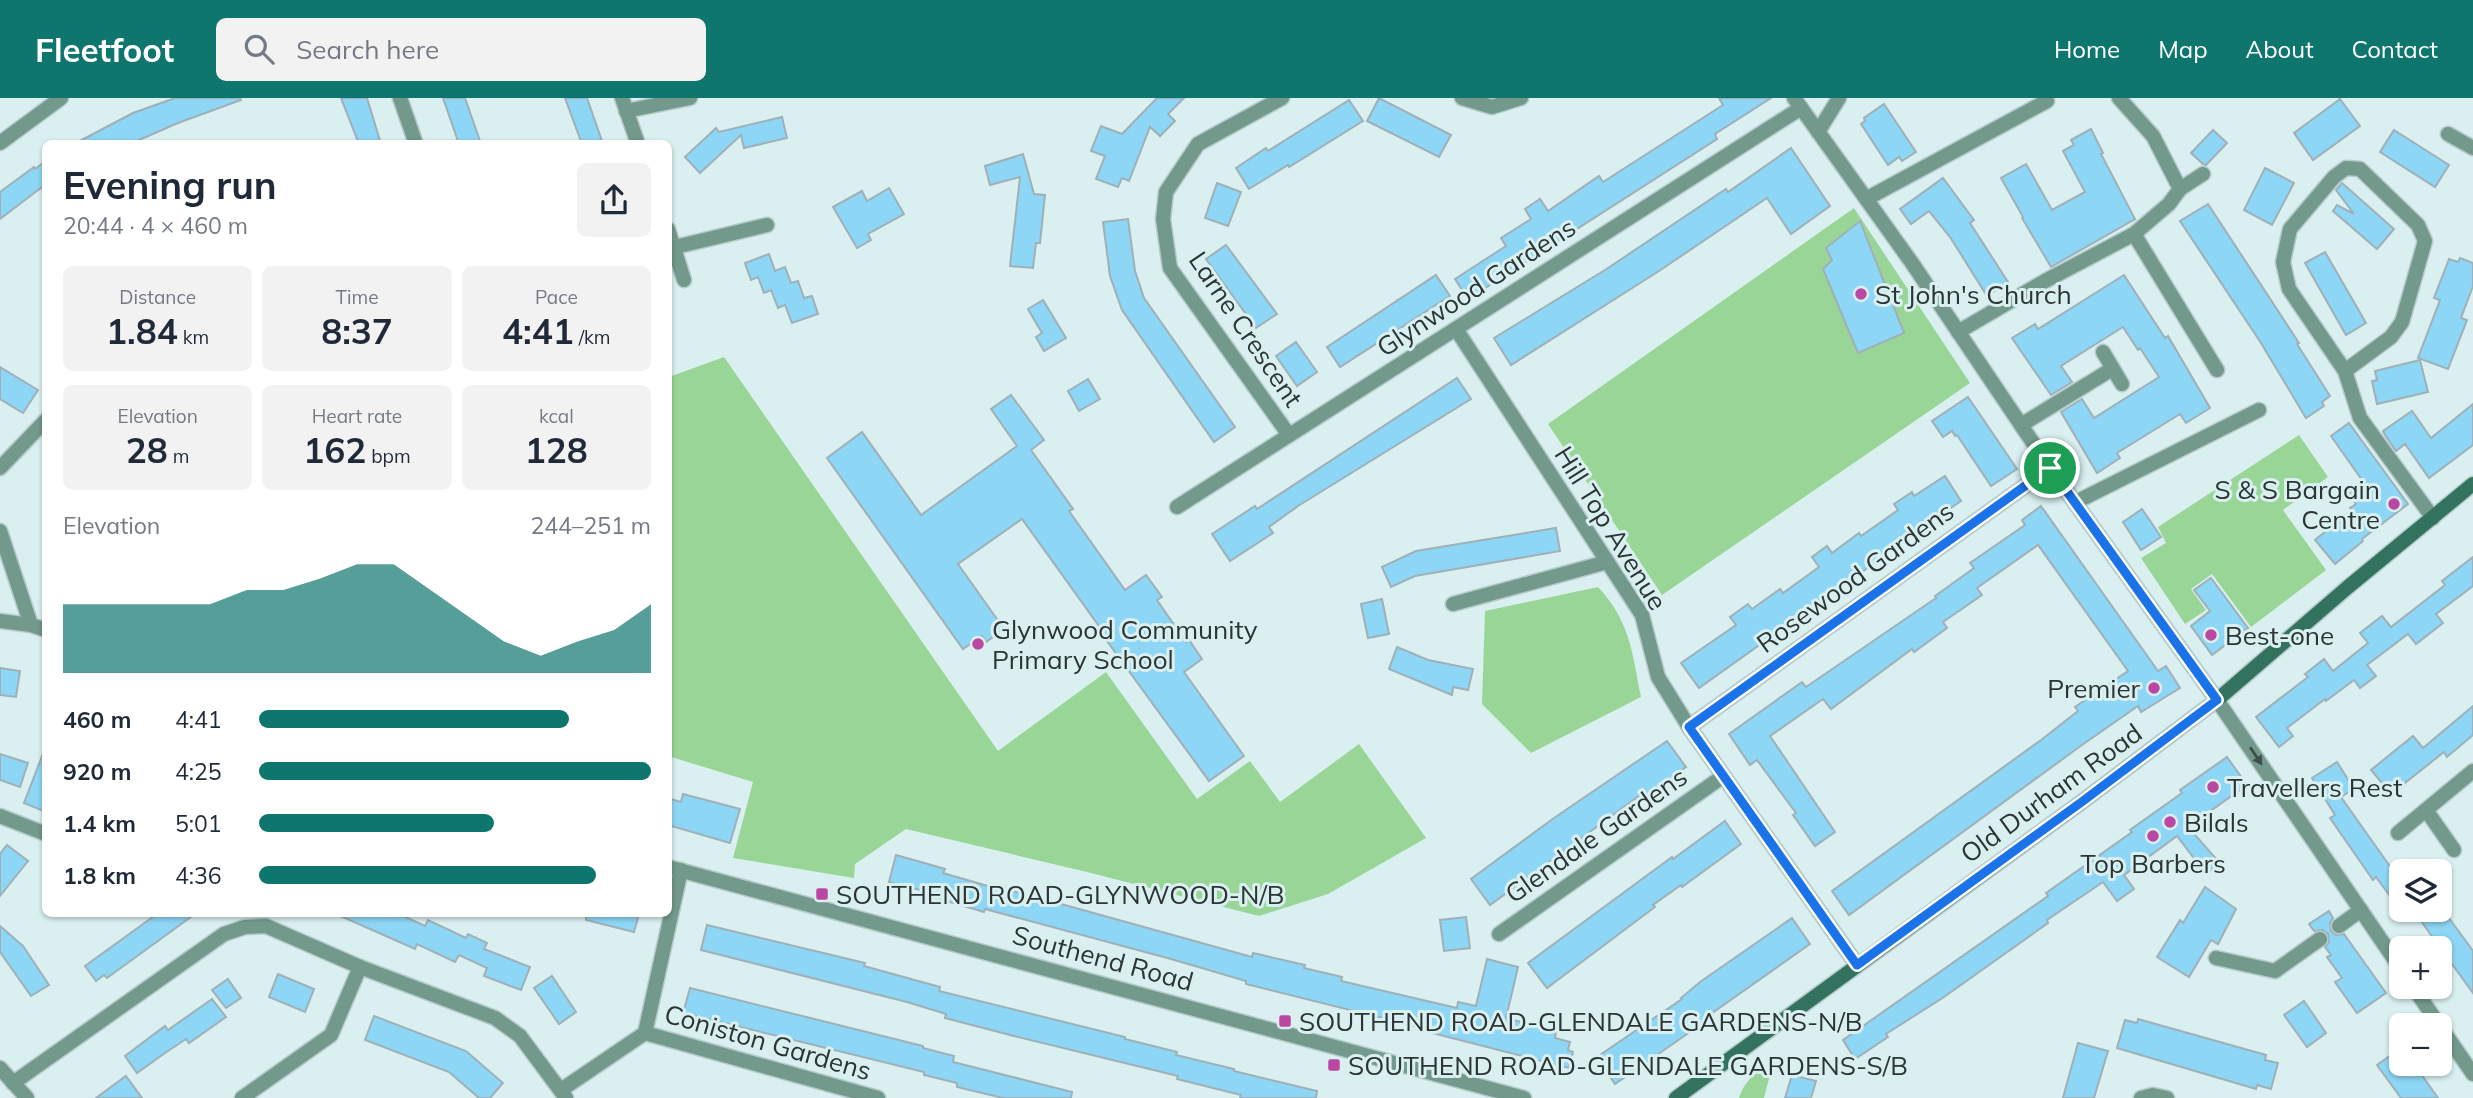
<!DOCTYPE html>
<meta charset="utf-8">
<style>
:root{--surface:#fff;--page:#f2f2f3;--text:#1f2937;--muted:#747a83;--accent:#0f766e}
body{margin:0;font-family:Mulish,sans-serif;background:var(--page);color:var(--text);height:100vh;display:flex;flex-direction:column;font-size:26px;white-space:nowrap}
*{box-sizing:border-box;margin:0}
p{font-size:23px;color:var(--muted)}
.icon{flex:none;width:38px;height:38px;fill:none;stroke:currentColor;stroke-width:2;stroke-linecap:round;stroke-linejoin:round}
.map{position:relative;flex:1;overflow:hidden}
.drawer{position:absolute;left:42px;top:42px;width:630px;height:777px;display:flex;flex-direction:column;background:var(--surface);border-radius:10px;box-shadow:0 2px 5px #0004}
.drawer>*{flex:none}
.tools{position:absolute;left:2389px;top:761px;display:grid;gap:14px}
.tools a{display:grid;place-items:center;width:63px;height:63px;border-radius:10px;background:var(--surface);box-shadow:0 2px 5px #0004;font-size:35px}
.pin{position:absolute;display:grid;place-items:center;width:60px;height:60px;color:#fff;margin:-30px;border:4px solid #fff;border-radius:50%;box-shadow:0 2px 7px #0007}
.round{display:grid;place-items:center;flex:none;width:74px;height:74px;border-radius:10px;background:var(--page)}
.headline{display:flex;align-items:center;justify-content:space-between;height:119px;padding:0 21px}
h1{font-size:38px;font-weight:700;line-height:52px}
.figures{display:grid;grid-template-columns:repeat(3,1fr);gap:10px;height:119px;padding:7px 21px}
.figures div{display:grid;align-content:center;border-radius:10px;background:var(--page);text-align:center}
.figures b{font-size:35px;font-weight:700}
.figures small{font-size:19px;font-weight:400}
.figures p{font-size:19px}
.chart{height:196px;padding:14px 21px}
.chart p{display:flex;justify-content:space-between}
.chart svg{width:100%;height:126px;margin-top:7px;fill:var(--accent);opacity:.7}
ul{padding:0 21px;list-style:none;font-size:23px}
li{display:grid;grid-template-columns:112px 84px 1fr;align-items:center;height:52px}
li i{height:18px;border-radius:9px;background:var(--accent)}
header{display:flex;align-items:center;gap:42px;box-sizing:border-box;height:98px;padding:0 35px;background:var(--accent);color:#fff}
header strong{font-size:33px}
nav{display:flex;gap:38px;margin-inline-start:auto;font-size:24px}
.search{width:490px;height:63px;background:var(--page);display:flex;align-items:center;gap:18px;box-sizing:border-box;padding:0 24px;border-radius:10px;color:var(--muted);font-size:26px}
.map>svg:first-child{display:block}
.green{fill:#9ad598}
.building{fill:#8dd6f5;stroke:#9fb0b8;stroke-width:2}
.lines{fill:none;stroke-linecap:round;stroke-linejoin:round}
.minor-casing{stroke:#b6cacb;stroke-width:17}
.tertiary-casing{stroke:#b6cacb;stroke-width:17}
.secondary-casing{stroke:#b6cacb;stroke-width:17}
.minor{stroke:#72998c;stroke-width:14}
.tertiary{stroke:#72998c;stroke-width:14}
.secondary{stroke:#33725f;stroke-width:14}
.oneway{fill:#3e4e4b}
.route-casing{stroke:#fff;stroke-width:14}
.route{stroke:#1a73e8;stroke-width:9}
.poi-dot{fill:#ba48a2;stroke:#d9eff0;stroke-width:2.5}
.labels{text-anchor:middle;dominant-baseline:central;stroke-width:6;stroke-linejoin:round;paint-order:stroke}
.street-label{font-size:26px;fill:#2c3535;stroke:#d9eff0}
.poi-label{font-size:26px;fill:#2c3535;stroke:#d9eff0;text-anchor:start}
</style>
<header>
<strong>Fleetfoot</strong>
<div class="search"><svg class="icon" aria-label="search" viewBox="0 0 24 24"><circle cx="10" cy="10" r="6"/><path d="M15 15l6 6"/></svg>Search here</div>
<nav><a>Home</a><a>Map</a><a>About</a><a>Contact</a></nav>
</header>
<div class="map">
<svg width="2473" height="1000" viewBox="0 0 2473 1000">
<rect width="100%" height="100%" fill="#d9eff0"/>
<g class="green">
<polygon points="1854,110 1970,285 1662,497 1548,326"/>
<polygon points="724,259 998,653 1106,574 1197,701 1250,663 1280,704 1359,646 1426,740 1328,796 1259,818 1087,774 906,731 855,766 854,780 733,760 753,684 668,658 669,279"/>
<polygon points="2299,337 2328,379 2283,412 2326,472 2251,529 2212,476 2191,491 2206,512 2185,526 2141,460 2166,445 2158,429"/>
<path d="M1598,489C1630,523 1632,554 1641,599L1531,655L1482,606L1485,513Z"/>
<path d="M1773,965L1764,1000H1739C1745,981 1757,974 1773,965Z"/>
</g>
<g class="building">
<polygon points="175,0 240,0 241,2 178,25 130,46 74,46 133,15"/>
<polygon points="341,0 367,0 381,46 359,46"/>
<polygon points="443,0 465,0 481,46 459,46"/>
<polygon points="565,0 587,0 603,46 582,46"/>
<polygon points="1157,0 1184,0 1168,16 1175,23 1160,38 1150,29 1129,83 1122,80 1118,89 1096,81 1105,58 1091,53 1101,28 1122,36"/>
<polygon points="1379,0 1451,37 1439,59 1367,23"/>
<polygon points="1719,0 1771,0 1715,36 1717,41 1468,201 1455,181 1506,148 1501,140 1531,121 1525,111 1540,101 1548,113 1599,78 1603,84 1723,7"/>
<polygon points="2340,1 2360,28 2313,62 2294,35"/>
<polygon points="1349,2 1363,23 1289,69 1288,67 1249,91 1236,70 1266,50 1268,53"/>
<polygon points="1884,6 1916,54 1902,63 1899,59 1888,67 1861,26 1865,23 1864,20"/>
<polygon points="782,19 787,40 744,50 741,37 700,75 685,59 716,30 719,34"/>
<polygon points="2091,31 2103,55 2101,56 2135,121 2051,169 2022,120 2023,119 2001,80 2026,66 2052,112 2085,94 2063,53 2074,47 2071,42"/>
<polygon points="2213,32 2227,45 2206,67 2203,66 2191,55"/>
<polygon points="2394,32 2449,67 2435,89 2380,54"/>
<polygon points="1791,50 1830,108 1791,136 1767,100 1659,173 1511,267 1494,240 1605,172 1726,91 1728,94"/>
<polygon points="1023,56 1034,96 1045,97 1040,145 1036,145 1033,170 1010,168 1020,79 990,87 985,68"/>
<polygon points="46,63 46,86 0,121 0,94 34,69 35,71"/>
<polygon points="2265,70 2294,85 2272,127 2244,112"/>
<polygon points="1943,80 1974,122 1970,125 2008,184 1987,198 1950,139 1929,113 1911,126 1900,111"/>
<polygon points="1217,85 1241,94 1228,128 1205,120"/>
<polygon points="2342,85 2394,131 2377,151 2333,113 2337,107 2354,116 2336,92"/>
<polygon points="889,90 904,116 868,136 871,142 857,150 833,109 862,93 867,103"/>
<polygon points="2208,106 2299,245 2297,246 2330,298 2322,304 2324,308 2306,320 2261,245 2180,123"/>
<polygon points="1128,121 1135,173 1144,200 1235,329 1214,344 1122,212 1110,178 1103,124"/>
<polygon points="1860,123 1904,235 1858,255 1823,171 1832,162 1826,150"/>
<polygon points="1226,147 1277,216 1256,230 1206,161"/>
<polygon points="2325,154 2366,225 2346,237 2305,165"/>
<polygon points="769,156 775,173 785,169 791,185 798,183 804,200 812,198 818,216 792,225 785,207 778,210 771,192 764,195 758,179 751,182 745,165"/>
<polygon points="2460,160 2473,165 2473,188 2461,220 2467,222 2448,271 2418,260 2440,202 2434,200 2449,161 2458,164"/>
<polygon points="1436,177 1450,198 1340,269 1327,249"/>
<polygon points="2124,177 2165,240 2168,238 2210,310 2186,325 2180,316 2117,355 2120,360 2097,375 2061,314 2082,301 2094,320 2159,279 2140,250 2138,252 2123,229 2061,268 2072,284 2051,297 2012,240 2035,226 2038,231"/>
<polygon points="1043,202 1066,240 1044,253 1036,239 1042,235 1028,211"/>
<polygon points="1296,244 1317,274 1297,288 1276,258"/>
<polygon points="2420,262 2428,294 2377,306 2372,283 2377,282 2375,273"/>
<polygon points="0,269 38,292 23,315 0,301"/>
<polygon points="1457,280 1471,301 1298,408 1269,429 1273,435 1230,463 1212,436 1255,408 1257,411"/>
<polygon points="1088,281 1100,301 1079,313 1068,293"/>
<polygon points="1011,297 1044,342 1031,352 1073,411 1069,413 1125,492 1146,477 1162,499 1157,502 1186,544 1189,542 1202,561 1184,574 1244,658 1209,683 1099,532 1101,531 1022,421 958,466 1004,531 986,544 982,538 963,551 827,360 862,334 921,417 1017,348 991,311"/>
<polygon points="1968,299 2017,371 1991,388 1957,337 1955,338 1952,333 1943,339 1932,323"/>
<polygon points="2473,306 2473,347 2429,380 2405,346 2396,353 2385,337 2383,333 2412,313 2431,340"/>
<polygon points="2349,325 2408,406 2362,441 2363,443 2335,466 2315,442 2352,412 2350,410 2356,406 2349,396 2364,385 2331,338"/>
<polygon points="1945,378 1961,403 1906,440 1883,459 1699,590 1681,565 1736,527 1730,519 1748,506 1752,511 1780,491 1783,495 1819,469 1812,459 1827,448 1832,455 1859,435 1861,438 1898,412 1894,406 1912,394 1914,398"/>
<polygon points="2041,408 2158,573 2166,568 2180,590 2141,614 2138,608 2082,647 1849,817 1832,793 2041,642 2078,613 2075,609 2128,573 2038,447 1977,490 1982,497 1943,524 1947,530 1914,554 1912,551 1831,611 1823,601 1770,638 1835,734 1815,748 1793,717 1796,715 1757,662 1750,667 1729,636 1802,584 1806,589 1936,500 1935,498 1974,470 1970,465 2025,427 2022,422"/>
<polygon points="2142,411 2161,439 2141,452 2123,424"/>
<polygon points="1556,430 1560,453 1415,478 1391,489 1382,469 1416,453"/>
<polygon points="2473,459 2473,488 2436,516 2443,525 2416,546 2408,536 2367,567 2376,578 2360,590 2354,582 2326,603 2325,601 2287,630 2293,638 2279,649 2256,619 2308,579 2305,576 2324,561 2333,573 2368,545 2360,535 2382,518 2391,529 2445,487 2442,483"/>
<polygon points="2211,480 2248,530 2212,557 2191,528 2210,513 2194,492"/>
<polygon points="1382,501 1389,536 1368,540 1361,506"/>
<polygon points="1397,549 1428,562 1473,571 1468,592 1453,589 1452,597 1389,571"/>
<polygon points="0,570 20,573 16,599 0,597"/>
<polygon points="2473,608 2473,637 2447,659 2444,654 2391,696 2371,672 2413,638 2423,650"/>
<polygon points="1667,643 1686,669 1641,701 1639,698 1490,807 1471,781 1554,720"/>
<polygon points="44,653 46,654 46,714 24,705"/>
<polygon points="0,656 28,665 20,689 0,682"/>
<polygon points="2227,659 2247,687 2188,729 2220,765 2206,776 2177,738 2124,777 2134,791 2117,803 2103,784 2047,822 2048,825 1944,899 1886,936 1888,939 1855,961 1843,942 2048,798 2046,795 2132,734 2130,732 2182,695 2180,692"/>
<polygon points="2337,664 2354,691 2341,699 2401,784 2401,813 2376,779 2373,782 2330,720 2335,717 2312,680"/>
<polygon points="683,696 740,711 730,745 668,727 668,700 681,704"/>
<polygon points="1725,723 1741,746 1682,789 1681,787 1653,807 1655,809 1547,890 1528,865 1672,759 1673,761"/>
<polygon points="7,747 28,763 0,798 0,756"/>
<polygon points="896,757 945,771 943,775 1005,793 1006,791 1072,809 1252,859 1253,855 1305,867 1304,870 1342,879 1341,883 1457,910 1458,904 1476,908 1487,861 1518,869 1506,920 1556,933 1555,940 1570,944 1568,952 1573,954 1569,970 1417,931 1418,929 1246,886 1246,883 1171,861 985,811 984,814 923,796 924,793 889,784"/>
<polygon points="2205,789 2236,811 2218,846 2211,842 2189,879 2157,859 2180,822 2183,825"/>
<polygon points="2413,812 2443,812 2473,853 2473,895"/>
<polygon points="2329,813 2333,820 2330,825 2331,833 2336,837 2344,836 2386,895 2357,915 2335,884 2342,880 2327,859 2331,857 2325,849 2329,844 2328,836 2323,832 2314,833 2309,826"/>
<polygon points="157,816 195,816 107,880 104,877 96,883 85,868"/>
<polygon points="336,816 399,816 425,828 428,822 466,840 468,836 487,845 484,851 530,869 521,892 484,878 487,870 459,857 455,864 417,846 415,851"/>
<polygon points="586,816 639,816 634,834 586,822"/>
<polygon points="1466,819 1470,850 1444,853 1440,822"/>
<polygon points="1792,820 1810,846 1708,918 1709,921 1690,934 1615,986 1597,959 1682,901 1681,900 1700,884"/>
<polygon points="707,827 865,865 864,868 940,889 939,893 1125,939 1125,941 1177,954 1176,957 1234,971 1234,973 1317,993 1316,1000 1240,1000 1241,997 1177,981 1178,978 1014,938 945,920 946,916 907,904 701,852"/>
<polygon points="0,828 23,848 49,887 31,898 0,854"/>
<polygon points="278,876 314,891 305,914 269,899"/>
<polygon points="552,878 576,914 559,926 534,890"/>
<polygon points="228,881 241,900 226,910 212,892"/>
<polygon points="690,890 923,948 923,950 954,958 953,964 1072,994 1071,1000 1003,1000 957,989 957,985 924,977 924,974 683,915"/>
<polygon points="212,901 226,919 189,945 186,941 165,955 137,975 125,958 165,928 168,932"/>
<polygon points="2304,903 2326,935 2307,949 2284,917"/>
<polygon points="374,918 466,953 503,985 490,1000 479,1000 449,974 365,942"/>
<polygon points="2138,921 2266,957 2265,962 2278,965 2271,991 2257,987 2256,991 2117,950 2125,922 2137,925"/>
<polygon points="2078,945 2108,953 2094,1000 2063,1000"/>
<polygon points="2401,950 2401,966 2414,966 2438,1000 2401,1000 2377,967"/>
<polygon points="1792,977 1816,983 1811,1000 1785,1000"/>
<polygon points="126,978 142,1000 96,1000"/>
</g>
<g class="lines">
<g class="minor-casing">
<g id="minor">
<polyline points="400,0 416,46"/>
<polyline points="622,0 638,46"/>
<polyline points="1282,0 1198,46 1166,94 1163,121 1170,170 1289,337"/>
<polyline points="1462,0 1492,9 1521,0"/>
<polyline points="1794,0 1912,165 2050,370 2217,602"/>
<polyline points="2119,0 2153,38 2180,91"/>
<polyline points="626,13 690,0"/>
<polyline points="1818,34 1839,0"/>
<polyline points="2448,36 2473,50"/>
<polyline points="0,45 61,0"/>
<polyline points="1866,101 2047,3"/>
<polyline points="668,131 684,182"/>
<polyline points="2134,136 2217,272"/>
<polyline points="675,149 767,127"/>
<polyline points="1456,231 1642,517 1658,579 1689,629 1857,867"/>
<polyline points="1958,234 2045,183 2134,136 2169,106 2180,91 2203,76"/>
<polyline points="2103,254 2122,286"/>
<polyline points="2345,273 2391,239 2402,224 2425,143 2418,127 2360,71 2346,70 2334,79 2290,131 2283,164 2289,191 2345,273 2360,320 2433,420"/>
<polyline points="2021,327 2112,271"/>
<polyline points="0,370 46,322"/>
<polyline points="2076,404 2259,312"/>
<polyline points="1177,409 1801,10"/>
<polyline points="0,433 31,527"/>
<polyline points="1453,506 1607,464"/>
<polyline points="1689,629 2050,370"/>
<polyline points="2426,712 2454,752"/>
<polyline points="0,718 46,736"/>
<polyline points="2398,735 2473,673"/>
<polyline points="2339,828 2361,812"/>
<polyline points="1499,836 1722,679"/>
<polyline points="2216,860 2275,873 2320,841"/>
<polyline points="645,935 878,1000"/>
<polyline points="13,985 224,836 245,829 266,828 360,869 495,920 520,938 566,1000"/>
<polyline points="561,992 645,935 681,772"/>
<polyline points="242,1000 331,937 360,869"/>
<polyline points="2141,1000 2153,997 2167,1000"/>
</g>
</g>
<g class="tertiary-casing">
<g id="tertiary">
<polyline points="0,523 31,527 46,532"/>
<polyline points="2217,602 2401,871"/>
<polyline points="668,769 1524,1000"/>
<polyline points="2413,889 2473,976"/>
<polyline points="0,970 27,1000"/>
</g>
</g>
<g class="secondary-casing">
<polyline id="secondary" points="1676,1000 2083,703 2217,602 2348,489 2473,386"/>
</g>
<use href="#minor" class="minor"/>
<use href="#tertiary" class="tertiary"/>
<use href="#secondary" class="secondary"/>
</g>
<defs><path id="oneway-solid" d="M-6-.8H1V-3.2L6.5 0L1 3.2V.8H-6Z" transform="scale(1.75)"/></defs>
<use class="oneway" href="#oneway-solid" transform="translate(2256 658) rotate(56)"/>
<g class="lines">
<g class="route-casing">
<polygon id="route" points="2050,370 2217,602 2083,703 1857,867 1689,629"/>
</g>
<use href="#route" class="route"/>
</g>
<g class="poi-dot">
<circle cx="1861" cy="196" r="7"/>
<circle cx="2394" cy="406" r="7"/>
<circle cx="2211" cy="537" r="7"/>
<circle cx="978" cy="546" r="7"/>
<circle cx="2154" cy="590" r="7"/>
<circle cx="2213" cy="689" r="7"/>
<circle cx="2170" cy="724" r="7"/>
<circle cx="2153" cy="738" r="7"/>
<rect x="815" y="789" width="14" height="14" rx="3.5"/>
<rect x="1278" y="916" width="14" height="14" rx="3.5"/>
<rect x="1327" y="960" width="14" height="14" rx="3.5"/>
</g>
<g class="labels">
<g class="street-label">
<text transform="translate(1476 189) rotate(-33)">Glynwood Gardens</text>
<text transform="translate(1246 231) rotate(56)">Larne Crescent</text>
<text transform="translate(1611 430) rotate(58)">Hill Top Avenue</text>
<text transform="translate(1855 479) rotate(-36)">Rosewood Gardens</text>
<text transform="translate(2051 695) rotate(-36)">Old Durham Road</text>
<text transform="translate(1596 737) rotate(-35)">Glendale Gardens</text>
<text transform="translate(1103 860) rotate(15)">Southend Road</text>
<text transform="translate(768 944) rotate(16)">Coniston Gardens</text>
</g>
<g class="poi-label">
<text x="1875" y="196">St John's Church</text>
<text x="2380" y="391" text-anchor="end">S &amp; S Bargain<tspan x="2380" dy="30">Centre</tspan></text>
<text x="992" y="531">Glynwood Community<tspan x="992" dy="30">Primary School</tspan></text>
<text x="2225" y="537">Best-one</text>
<text x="2140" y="590" text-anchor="end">Premier</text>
<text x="2227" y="689">Travellers Rest</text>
<text x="2184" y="724">Bilals</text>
<text x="2153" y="765" text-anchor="middle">Top Barbers</text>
<text x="836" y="796">SOUTHEND ROAD-GLYNWOOD-N/B</text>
<text x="1299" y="923">SOUTHEND ROAD-GLENDALE GARDENS-N/B</text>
<text x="1348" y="967">SOUTHEND ROAD-GLENDALE GARDENS-S/B</text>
</g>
</g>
</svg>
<div class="tools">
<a><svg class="icon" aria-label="layers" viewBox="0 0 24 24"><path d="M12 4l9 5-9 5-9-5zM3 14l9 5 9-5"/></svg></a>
<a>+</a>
<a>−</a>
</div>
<div class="pin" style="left:2050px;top:370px;background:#1e9e55"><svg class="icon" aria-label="arrive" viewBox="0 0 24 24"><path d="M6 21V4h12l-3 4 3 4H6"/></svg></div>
<section class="drawer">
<div class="headline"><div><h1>Evening run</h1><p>20:44 · 4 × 460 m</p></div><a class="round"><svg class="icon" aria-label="share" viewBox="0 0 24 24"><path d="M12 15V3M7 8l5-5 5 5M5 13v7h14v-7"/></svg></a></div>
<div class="figures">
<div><p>Distance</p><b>1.84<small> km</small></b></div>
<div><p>Time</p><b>8:37</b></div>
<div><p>Pace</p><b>4:41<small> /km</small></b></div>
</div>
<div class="figures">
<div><p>Elevation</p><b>28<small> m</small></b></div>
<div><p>Heart rate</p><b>162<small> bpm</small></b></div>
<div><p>kcal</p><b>128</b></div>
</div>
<div class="chart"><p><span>Elevation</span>244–251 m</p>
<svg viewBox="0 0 160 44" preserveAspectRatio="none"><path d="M0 44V20L10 20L20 20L30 20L40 20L50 15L60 15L70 11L80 6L90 6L100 15L110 24L120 33L130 38L140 33L150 29L160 20V44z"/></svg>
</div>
<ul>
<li><b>460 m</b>4:41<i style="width:79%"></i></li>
<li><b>920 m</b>4:25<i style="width:100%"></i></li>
<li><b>1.4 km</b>5:01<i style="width:60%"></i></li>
<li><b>1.8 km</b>4:36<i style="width:86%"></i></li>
</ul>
</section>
</div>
